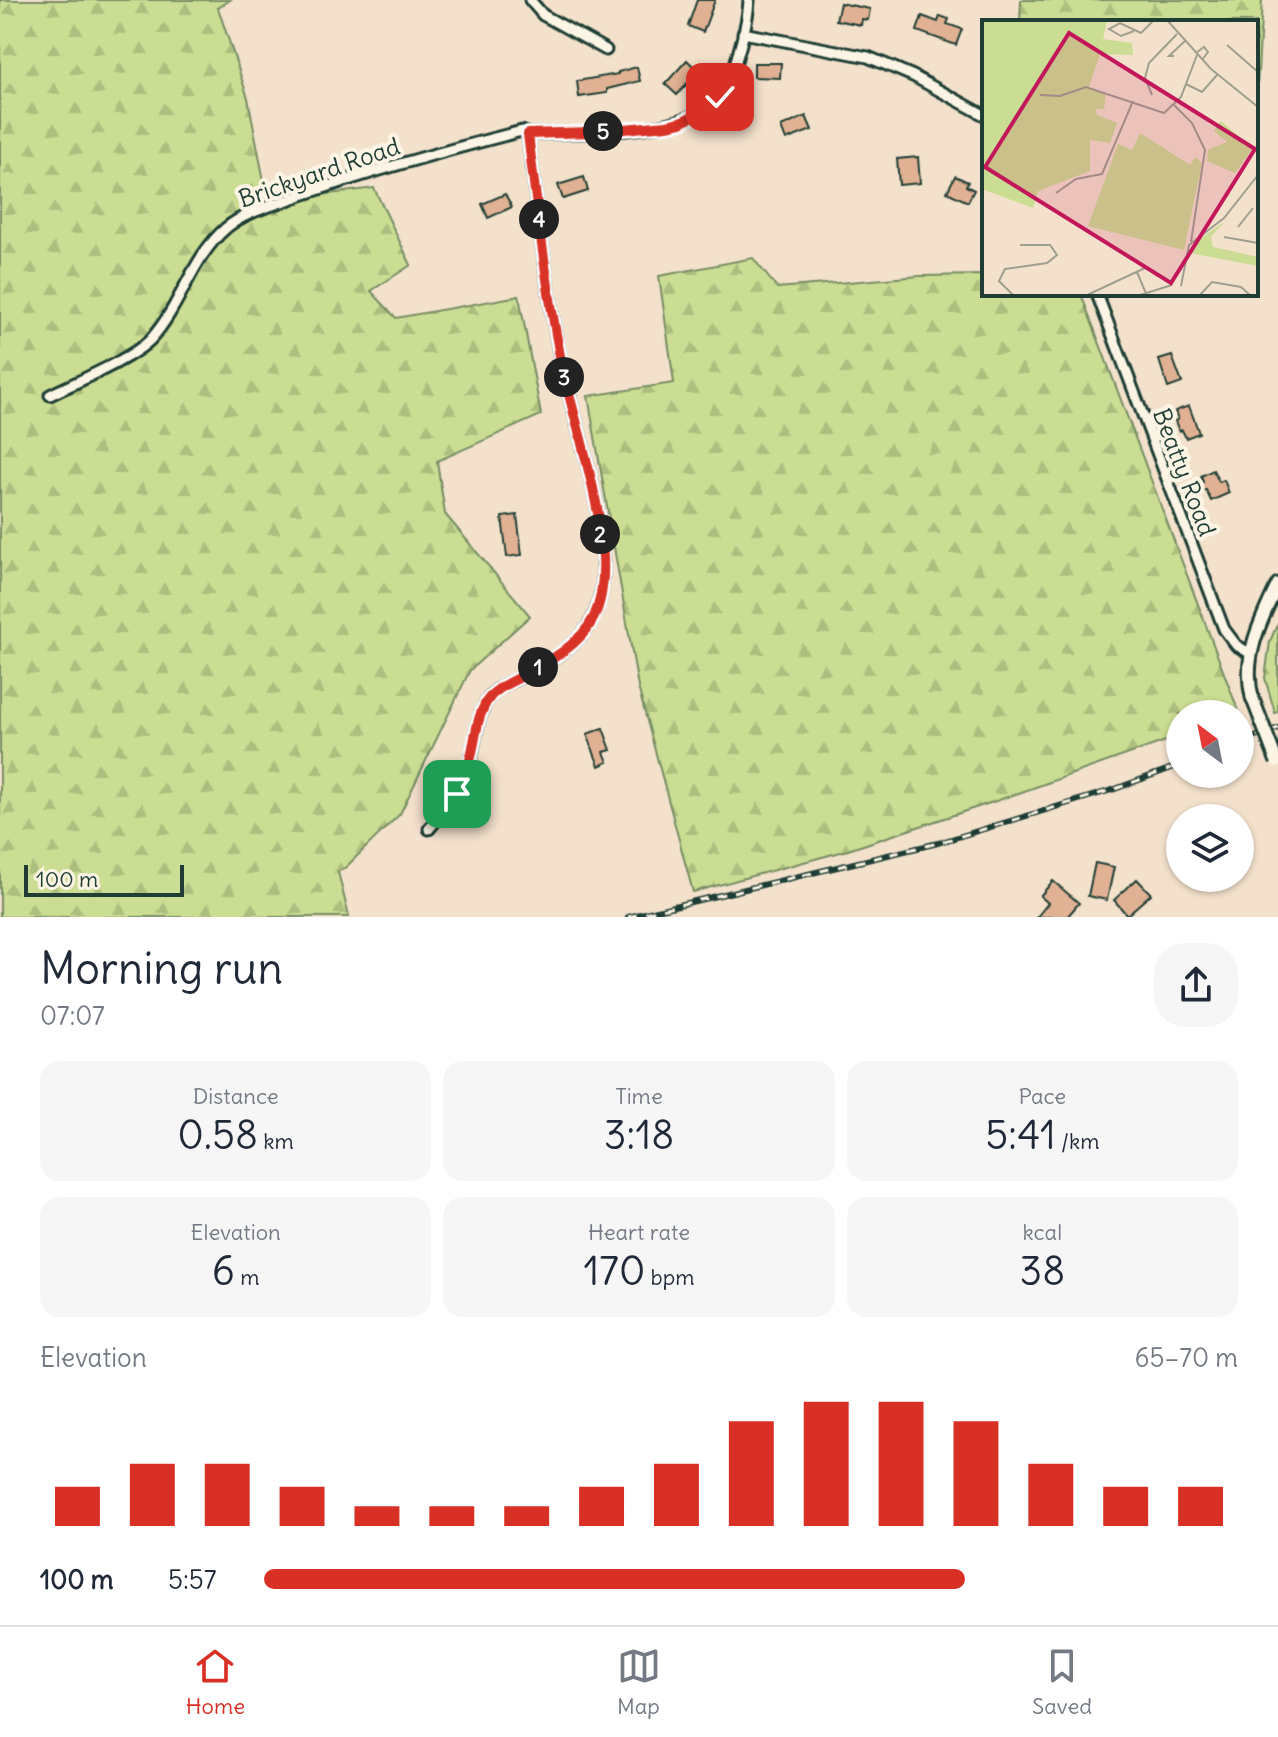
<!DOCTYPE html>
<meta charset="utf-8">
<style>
:root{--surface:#fff;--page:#f6f6f7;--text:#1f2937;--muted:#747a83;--line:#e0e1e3;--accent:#d93025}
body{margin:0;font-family:Delius,sans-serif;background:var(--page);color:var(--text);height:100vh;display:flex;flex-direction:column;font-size:30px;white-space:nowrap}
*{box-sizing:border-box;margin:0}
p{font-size:26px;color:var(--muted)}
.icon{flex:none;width:44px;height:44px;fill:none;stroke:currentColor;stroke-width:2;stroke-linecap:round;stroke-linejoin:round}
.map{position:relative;height:917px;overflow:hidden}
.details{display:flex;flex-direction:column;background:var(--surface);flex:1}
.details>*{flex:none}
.needle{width:52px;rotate:328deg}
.fabs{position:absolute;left:1166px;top:700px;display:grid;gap:16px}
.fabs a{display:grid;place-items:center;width:88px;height:88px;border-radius:50%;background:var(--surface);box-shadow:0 2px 6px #0004;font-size:40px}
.scale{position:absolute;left:24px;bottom:20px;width:160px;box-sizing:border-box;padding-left:8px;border:4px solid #1f3d34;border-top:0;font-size:22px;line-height:28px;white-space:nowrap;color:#1f3d34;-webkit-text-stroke:6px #fcf5e5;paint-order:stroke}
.pin{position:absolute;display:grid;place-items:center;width:68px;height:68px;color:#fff;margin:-34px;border-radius:16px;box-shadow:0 4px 12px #0006}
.km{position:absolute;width:40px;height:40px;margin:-20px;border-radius:50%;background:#222;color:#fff;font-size:22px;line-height:40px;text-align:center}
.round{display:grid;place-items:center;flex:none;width:84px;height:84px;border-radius:32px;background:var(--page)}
.head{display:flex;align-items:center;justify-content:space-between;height:136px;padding:0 40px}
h1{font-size:44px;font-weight:600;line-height:60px}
.figures{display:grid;grid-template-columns:repeat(3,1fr);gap:12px;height:136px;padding:8px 40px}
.figures div{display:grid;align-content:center;border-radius:20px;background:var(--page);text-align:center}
.figures b{font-size:40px;font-weight:600}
.figures small{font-size:22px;font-weight:400}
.figures p{font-size:22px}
.chart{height:224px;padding:16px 40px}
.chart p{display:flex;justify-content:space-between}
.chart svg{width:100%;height:144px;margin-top:8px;stroke:var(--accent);stroke-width:6}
ul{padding:0 40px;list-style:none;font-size:26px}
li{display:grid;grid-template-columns:128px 96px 1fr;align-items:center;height:60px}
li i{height:20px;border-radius:10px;background:var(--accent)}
.dock{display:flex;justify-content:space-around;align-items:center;height:112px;border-top:2px solid var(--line);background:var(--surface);font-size:22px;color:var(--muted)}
.dock a{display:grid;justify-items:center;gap:4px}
.dock .active{color:var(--accent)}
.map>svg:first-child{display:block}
.forest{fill:url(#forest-firs);stroke:#748d63;stroke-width:2}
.building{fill:#e1b193;stroke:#1f3d34;stroke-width:2}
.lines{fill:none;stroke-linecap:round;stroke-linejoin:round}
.minor-casing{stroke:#1f3d34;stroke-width:15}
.tertiary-casing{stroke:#1f3d34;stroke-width:17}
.minor{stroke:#fcf5e5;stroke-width:9}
.tertiary{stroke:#fcf5e5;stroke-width:11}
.rail-casing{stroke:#1f3d34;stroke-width:6}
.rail{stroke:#fcf5e5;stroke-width:3;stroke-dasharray:9;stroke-linecap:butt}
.tertiary-bridge-casing{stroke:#1f3d34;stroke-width:17;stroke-linecap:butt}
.tertiary-bridge{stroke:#fcf5e5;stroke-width:11}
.route-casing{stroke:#fff;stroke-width:16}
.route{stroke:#d93025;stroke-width:10}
.labels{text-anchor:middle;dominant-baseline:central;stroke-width:8;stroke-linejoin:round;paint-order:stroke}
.street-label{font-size:24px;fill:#1f3d34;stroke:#fcf5e5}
.inset-road{fill:none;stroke:#9f9f8f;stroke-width:2}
.view{fill:#c2185b;fill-opacity:0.15;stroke:#c2185b;stroke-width:4}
.inset-edge{fill:none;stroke:#1f3d34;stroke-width:4}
</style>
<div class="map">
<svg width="1278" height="917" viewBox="0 0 1278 917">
<defs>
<pattern id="forest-firs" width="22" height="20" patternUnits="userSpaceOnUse" patternTransform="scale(2)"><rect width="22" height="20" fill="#cadd92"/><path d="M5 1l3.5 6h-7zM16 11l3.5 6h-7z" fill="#adbf7e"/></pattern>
</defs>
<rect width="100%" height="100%" fill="#f4e1cc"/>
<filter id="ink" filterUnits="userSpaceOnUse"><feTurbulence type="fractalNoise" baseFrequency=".0125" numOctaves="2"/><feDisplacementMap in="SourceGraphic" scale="16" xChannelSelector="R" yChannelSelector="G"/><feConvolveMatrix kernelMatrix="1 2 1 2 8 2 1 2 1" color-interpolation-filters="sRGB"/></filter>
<g filter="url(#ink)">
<g class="forest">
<polygon points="0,0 230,0 218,8 248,98 268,202 374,188 411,265 371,291 396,318 519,296 541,415 437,461 445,514 530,616 470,670 400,814 346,867 338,872 349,917 0,917"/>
<polygon points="1021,0 1262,0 1256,108 1256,22 1020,22"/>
<polygon points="753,258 777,288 920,276 984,275 984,294 1081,294 1239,713 1180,714 1180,736 996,801 848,850 693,892 638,687 588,396 674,383 659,276"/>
<polygon points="1278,623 1278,711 1275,713 1265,678 1270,641"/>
</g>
<g class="building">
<polygon points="697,0 715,0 703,32 688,26"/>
<polygon points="840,3 870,9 868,20 862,19 861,25 836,20"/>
<polygon points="922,16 938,22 940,16 949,19 947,24 962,29 956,45 917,31"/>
<polygon points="687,60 698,71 677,95 665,84"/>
<polygon points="754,63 781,63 780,78 754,77"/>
<polygon points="637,67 640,81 607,89 607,93 579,97 577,81 618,74 618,72"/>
<polygon points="806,116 812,130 786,140 781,127"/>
<polygon points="918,157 920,183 899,185 897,159"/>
<polygon points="955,176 968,182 966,186 974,190 968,202 947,192"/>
<polygon points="584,177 588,191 563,199 558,185"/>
<polygon points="505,194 512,207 488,218 482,204"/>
<polygon points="1172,356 1182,383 1168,388 1159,360"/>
<polygon points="1189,406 1199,433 1186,438 1182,430 1179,431 1175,421 1178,419 1175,411"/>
<polygon points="1213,470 1219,482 1224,480 1229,493 1211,501 1206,490 1203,491 1200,484 1203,482 1201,476"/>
<polygon points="517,515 522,555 507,557 502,517"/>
<polygon points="603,728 611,750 604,752 608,762 599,766 587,734"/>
<polygon points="1095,863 1114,867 1107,900 1088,896"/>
<polygon points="1137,879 1151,894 1127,915 1114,900"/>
<polygon points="1053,881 1079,903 1067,917 1037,917 1048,903 1040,896"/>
</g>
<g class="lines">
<g class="minor-casing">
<g id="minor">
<polyline points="530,0 543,15 606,50"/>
<polyline points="743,33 868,57 913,76 984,115"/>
<polyline points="1097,294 1224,629 1236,645 1251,654"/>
<path d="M50,395C76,382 132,359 151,339C181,306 192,257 226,228C246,211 275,205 299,196C372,171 447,150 522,131L528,134C576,133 685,136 718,99C733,82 748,23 749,0"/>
<path d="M429,829C447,808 461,789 470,762C476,742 476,716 489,698C496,688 508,684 519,678C545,664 579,647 593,618C625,555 573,425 560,357C546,283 537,209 528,134"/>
</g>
</g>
<g class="tertiary-casing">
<path id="tertiary" d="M1252,697C1242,656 1261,620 1278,584"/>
</g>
<use href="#minor" class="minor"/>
<use href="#tertiary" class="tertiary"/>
<g class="rail-casing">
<g id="rail">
<polyline points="1240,743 1278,728"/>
<polyline points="628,917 938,843 1115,789 1180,765"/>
</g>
</g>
<use href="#rail" class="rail"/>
<g class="tertiary-bridge-casing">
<polyline id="tertiary-bridge" points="1252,697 1277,762"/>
</g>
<use href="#tertiary-bridge" class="tertiary-bridge"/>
</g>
</g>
<g class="lines" filter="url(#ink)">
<g class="route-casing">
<path id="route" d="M457,794C462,783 467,772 470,760C476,740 476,714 490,697C497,688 509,683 520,677C546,663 580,646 594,617C624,553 573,425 560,356C546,283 537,208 528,134L592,132L667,125L681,122L703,111L720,97"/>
</g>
<use href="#route" class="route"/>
</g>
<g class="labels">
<g class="street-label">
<text transform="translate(319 172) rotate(-19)">Brickyard Road</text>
<text transform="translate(1185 472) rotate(69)">Beatty Road</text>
</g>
</g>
<g transform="translate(982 20)">
<rect width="276" height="276" fill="#f4e1cc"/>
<path d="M0,0H59L91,81L58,171H24L0,162Z" fill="#cadd92"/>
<path d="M31,0H125L121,19L150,23L151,35L118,34L107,67L124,74L122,89H114L115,95L135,103L128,123L108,120V151L56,171L51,188L0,169ZM239,101L271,128L253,153L225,141L226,130L245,122L232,111ZM158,113L208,145L213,137L220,143L202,230L106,206L136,124L150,130ZM242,202L229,217L231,227L276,237V246L208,233L213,222Z" fill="#cadd92"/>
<path class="inset-road" d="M185,0L229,49L276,87M152,11L139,16L127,9L138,3L159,13L172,0M245,25L276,52M214,33L222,27L226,32L220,40M192,36H187L203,21M204,64L220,72L235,55M58,75L78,76L104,67L182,93L199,77L215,35M170,75L163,58L167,43L195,14M192,85L210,103L223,130L209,222M74,173L94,159L120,154L151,81M256,207L271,188M242,217L276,223M155,252L165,276M199,266L207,225L242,198L276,155M32,276L17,261L23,249L65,243L75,235L68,225H38M103,276L163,248M155,276L190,265M217,276L230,262L259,267L269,276"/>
<path class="view" d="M87,13L273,129L189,263L3,147Z"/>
<rect width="276" height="276" class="inset-edge"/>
</g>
</svg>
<div class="fabs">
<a><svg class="needle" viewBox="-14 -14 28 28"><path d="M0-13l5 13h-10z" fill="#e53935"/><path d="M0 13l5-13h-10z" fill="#747a83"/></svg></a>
<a><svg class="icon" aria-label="layers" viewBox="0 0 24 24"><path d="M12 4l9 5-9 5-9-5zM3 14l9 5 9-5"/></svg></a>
</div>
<div class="scale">100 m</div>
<div class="pin" style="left:457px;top:794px;background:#1e9e55"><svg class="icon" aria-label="arrive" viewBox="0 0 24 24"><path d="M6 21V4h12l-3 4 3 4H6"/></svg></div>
<div class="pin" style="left:720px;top:97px;background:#d93025"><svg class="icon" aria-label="check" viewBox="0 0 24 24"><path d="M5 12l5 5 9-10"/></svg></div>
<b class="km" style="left:538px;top:667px">1</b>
<b class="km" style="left:600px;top:534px">2</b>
<b class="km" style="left:564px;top:377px">3</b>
<b class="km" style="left:539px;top:219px">4</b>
<b class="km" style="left:603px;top:131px">5</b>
</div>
<section class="details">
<div class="head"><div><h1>Morning run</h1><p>07:07</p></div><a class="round"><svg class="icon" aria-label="share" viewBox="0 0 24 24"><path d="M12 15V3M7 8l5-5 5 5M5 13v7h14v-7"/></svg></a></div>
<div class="figures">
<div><p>Distance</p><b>0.58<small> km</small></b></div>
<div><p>Time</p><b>3:18</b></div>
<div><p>Pace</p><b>5:41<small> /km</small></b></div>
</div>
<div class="figures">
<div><p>Elevation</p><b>6<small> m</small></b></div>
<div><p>Heart rate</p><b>170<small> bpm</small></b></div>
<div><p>kcal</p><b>38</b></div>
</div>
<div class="chart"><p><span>Elevation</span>65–70 m</p>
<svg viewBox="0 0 160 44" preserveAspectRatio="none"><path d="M5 44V32M15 44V25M25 44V25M35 44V32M45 44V38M55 44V38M65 44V38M75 44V32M85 44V25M95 44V12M105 44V6M115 44V6M125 44V12M135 44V25M145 44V32M155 44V32"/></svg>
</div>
<ul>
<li><b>100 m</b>5:57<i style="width:72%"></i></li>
</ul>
</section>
<nav class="dock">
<a class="active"><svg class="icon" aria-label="home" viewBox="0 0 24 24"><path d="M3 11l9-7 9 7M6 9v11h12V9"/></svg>Home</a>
<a><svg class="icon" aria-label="map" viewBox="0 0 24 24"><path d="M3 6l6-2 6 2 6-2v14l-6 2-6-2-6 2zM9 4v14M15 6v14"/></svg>Map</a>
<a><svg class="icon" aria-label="saved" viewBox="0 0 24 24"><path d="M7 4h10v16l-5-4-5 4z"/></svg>Saved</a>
</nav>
